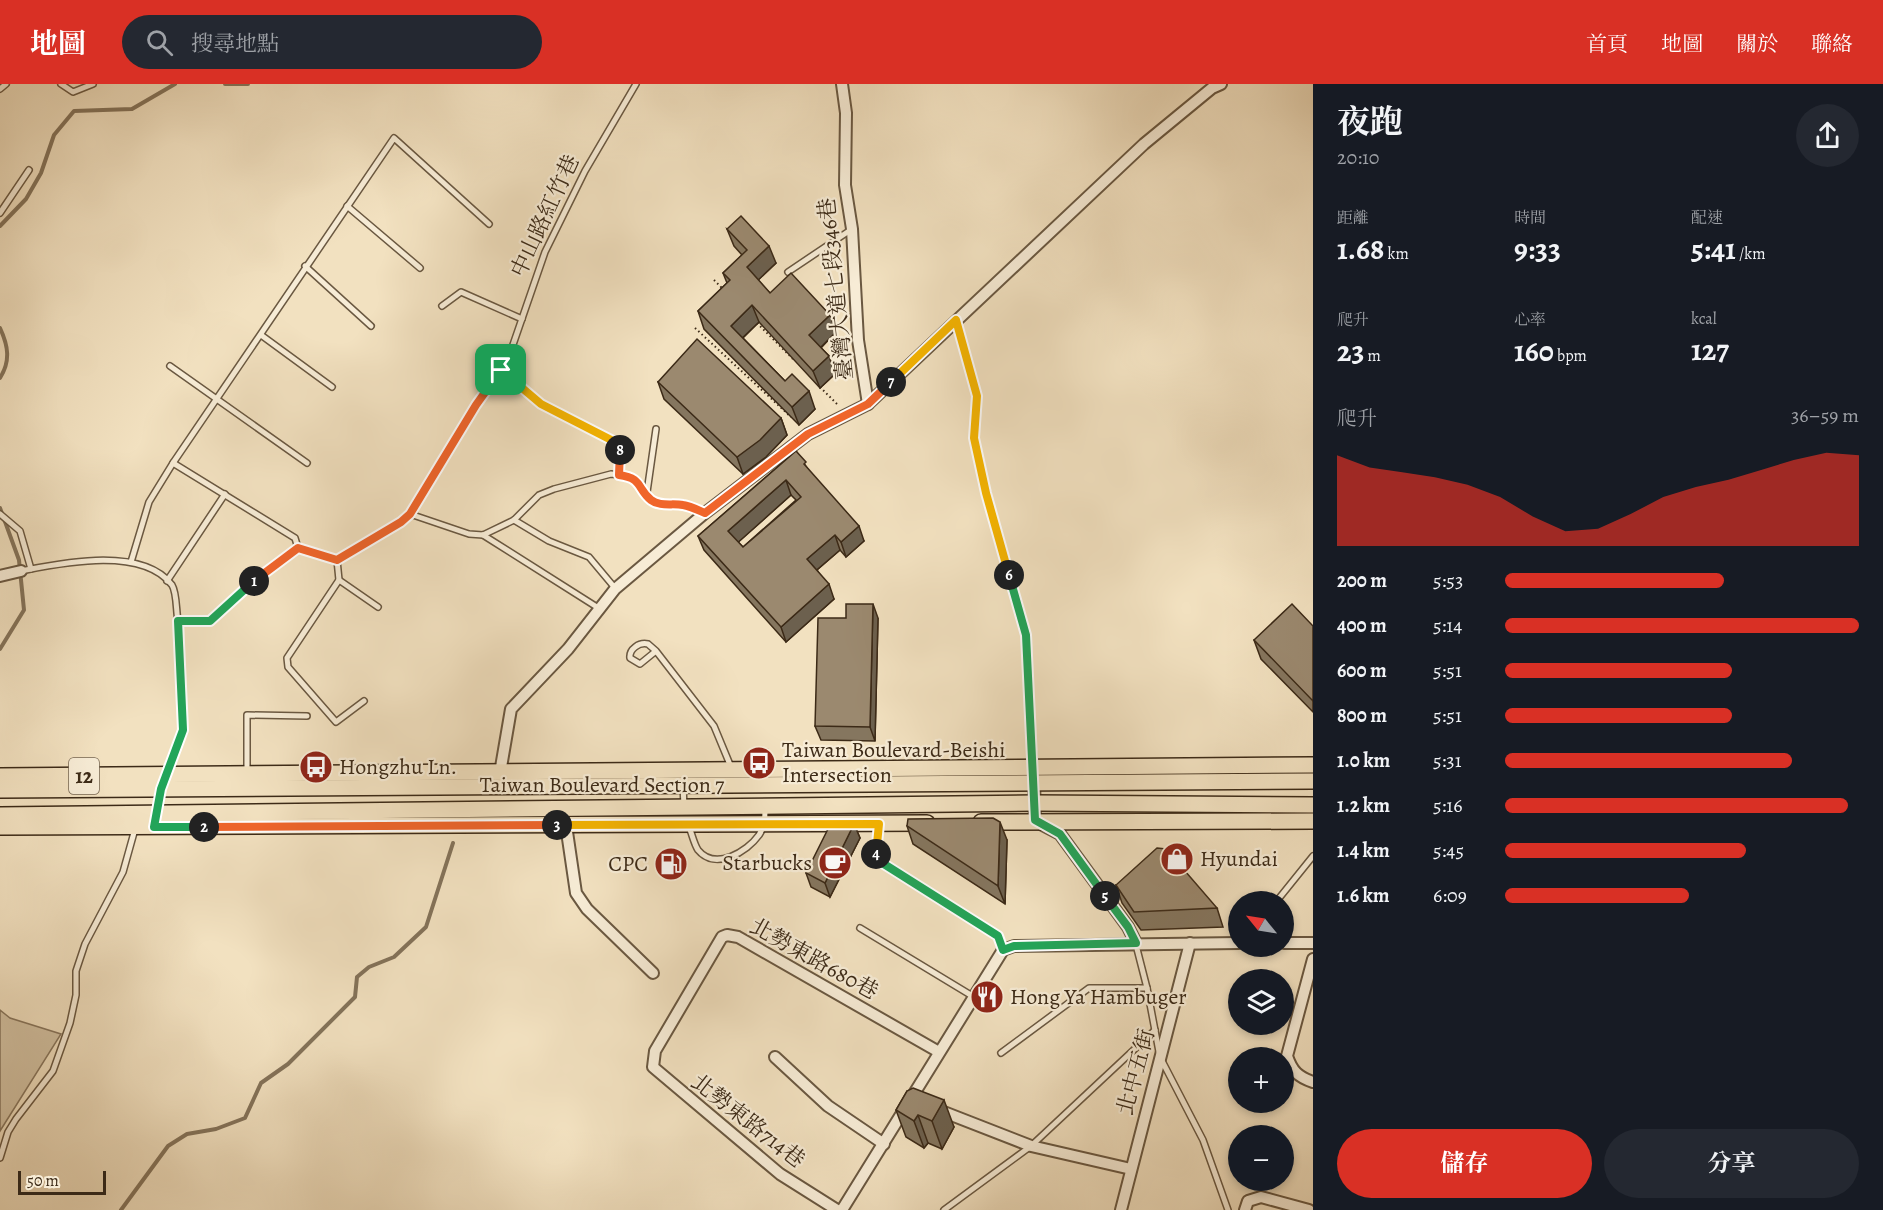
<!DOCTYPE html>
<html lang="zh-TW">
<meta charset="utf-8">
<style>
:root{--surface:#171b24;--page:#242831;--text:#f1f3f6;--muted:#9ea1a6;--accent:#d93025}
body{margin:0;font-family:Alegreya,"Noto Serif TC",serif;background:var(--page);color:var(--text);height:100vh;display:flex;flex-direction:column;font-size:22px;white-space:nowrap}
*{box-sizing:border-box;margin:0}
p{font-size:20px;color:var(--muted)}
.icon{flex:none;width:33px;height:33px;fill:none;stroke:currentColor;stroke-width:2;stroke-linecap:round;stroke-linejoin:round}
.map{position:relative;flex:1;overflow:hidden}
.panel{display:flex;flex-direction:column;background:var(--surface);width:570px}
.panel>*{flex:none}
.needle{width:39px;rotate:300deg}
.fabs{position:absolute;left:1228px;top:807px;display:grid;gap:12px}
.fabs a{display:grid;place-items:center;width:66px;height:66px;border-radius:50%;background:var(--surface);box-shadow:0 3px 9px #0003;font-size:30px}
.scale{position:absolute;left:18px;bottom:15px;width:88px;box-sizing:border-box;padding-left:6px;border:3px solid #3c2a17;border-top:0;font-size:16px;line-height:21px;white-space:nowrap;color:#3c2a17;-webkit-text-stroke:4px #f7ecd6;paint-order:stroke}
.pin{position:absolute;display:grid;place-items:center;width:51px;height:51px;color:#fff;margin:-26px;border-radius:12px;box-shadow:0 3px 9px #0006}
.km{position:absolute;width:30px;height:30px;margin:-15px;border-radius:50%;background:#222;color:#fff;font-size:16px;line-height:30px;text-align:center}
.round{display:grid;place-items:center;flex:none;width:63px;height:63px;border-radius:32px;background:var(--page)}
.summary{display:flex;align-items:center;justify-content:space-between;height:102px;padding:0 24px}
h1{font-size:33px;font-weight:700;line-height:45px}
.stats{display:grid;grid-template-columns:repeat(3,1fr);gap:9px;height:102px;padding:6px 24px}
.stats div{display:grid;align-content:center}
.stats b{font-size:30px;font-weight:700}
.stats small{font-size:16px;font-weight:400}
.stats p{font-size:16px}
.chart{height:168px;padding:12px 24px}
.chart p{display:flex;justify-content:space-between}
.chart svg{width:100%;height:108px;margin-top:6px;fill:var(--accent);opacity:.7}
.cta{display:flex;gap:12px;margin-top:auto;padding:12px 24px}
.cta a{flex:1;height:69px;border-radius:36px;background:var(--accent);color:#fff;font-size:24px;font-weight:700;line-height:69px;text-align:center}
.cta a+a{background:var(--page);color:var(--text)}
ul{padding:0 24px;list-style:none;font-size:20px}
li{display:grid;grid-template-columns:96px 72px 1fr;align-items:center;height:45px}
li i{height:15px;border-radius:8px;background:var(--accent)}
header{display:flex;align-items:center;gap:36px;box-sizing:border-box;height:84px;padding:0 30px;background:var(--accent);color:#fff}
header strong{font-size:28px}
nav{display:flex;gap:33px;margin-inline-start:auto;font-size:21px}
.search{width:420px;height:54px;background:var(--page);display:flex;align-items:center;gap:15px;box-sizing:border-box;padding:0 21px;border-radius:33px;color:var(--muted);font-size:22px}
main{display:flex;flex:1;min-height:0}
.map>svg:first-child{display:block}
.green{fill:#d3c2a3;stroke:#88765d;stroke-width:1.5}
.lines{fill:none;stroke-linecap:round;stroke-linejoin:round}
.stream{stroke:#84735a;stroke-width:4}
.service-casing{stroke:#6a5841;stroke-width:8}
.minor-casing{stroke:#6a5841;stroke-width:14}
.primary-casing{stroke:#3c2a17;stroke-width:18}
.path{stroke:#3c2a17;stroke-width:2;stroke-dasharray:1.5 3;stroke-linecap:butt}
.service{stroke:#f7ecd6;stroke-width:5}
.minor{stroke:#f7ecd6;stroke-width:10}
.primary{stroke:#f2e1c0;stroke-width:15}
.wall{fill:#85765f;stroke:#3c2a17;stroke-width:1.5;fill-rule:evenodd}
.shaded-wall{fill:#6c604e;stroke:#3c2a17;stroke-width:1.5}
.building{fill:#9b896f;stroke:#3c2a17;stroke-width:1.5;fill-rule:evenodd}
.split-1-casing{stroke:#fff;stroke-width:12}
.split-2-casing{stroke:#fff;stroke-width:12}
.split-3-casing{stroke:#fff;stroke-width:12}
.split-4-casing{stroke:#fff;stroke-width:12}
.split-5-casing{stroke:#fff;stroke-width:12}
.split-6-casing{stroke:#fff;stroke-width:12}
.split-7-casing{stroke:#fff;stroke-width:12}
.split-8-casing{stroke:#fff;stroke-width:12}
.split-9-casing{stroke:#fff;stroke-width:12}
.split-1{stroke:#f0652b;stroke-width:8}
.split-2{stroke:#22a559;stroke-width:8}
.split-3{stroke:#f0652b;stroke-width:8}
.split-4{stroke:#f5b400;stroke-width:8}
.split-5{stroke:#22a559;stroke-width:8}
.split-6{stroke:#22a559;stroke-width:8}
.split-7{stroke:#f5b400;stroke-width:8}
.split-8{stroke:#f0652b;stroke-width:8}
.split-9{stroke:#f5b400;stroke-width:8}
.labels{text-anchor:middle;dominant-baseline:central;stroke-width:4.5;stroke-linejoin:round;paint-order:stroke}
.shield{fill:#f7ecd6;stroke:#746450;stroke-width:1.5}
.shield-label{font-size:21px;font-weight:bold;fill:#3c2a17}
.street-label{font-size:22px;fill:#3c2a17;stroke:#f7ecd6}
.poi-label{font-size:22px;fill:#3c2a17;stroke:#f7ecd6;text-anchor:start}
</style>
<header>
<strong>地圖</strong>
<div class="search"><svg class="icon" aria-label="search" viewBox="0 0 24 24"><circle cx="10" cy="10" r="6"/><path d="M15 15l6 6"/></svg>搜尋地點</div>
<nav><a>首頁</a><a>地圖</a><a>關於</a><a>聯絡</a></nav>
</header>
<main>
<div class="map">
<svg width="1313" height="1126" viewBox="0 0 1313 1126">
<rect width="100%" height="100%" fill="#f2e1c0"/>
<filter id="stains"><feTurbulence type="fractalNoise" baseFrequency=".00333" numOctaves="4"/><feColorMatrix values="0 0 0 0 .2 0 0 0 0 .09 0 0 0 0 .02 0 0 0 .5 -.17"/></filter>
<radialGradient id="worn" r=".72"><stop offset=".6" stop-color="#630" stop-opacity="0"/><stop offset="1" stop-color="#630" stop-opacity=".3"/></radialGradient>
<polygon class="green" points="0,926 10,934 61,950 0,1047"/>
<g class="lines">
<g class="stream">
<polyline points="225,0 248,0"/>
<polyline points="0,142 26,115 41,89 54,51 74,27 132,25 175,0"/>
<path d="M0,244C8,261 11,277 0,294"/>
<polyline points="0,424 19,476 24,526 0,565"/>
<polyline points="121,1126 168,1062 187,1050 216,1045 245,1034 261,999 288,980 355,913 357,893 369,883 394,873 426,843 453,759"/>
</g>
<g class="service-casing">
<g id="service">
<polyline points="61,0 73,8 93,0"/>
<polyline points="0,5 6,0"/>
<polyline points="347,122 420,184"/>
<polyline points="0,129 29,86"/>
<polyline points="305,182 371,242"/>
<polyline points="788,188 852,145"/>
<polyline points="442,222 461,208 522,235"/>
<polyline points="956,237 977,312 974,354 986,409 1026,551 1034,683"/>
<polyline points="261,251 332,303"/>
<polyline points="170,282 307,379"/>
<polyline points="501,286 541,320 621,361 619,391"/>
<polyline points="173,379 295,454 298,464"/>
<polyline points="647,408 656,345"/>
<polyline points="0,430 20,447 31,485"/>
<polyline points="410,430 469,450 483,451 514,436 539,411 554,405 611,390 629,392 642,402 649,415 660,420 683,421 705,429"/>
<polyline points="514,436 549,457 589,473 615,504"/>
<polyline points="483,451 600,525"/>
<polyline points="337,476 339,496 287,574 288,583 336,638 364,617"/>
<polyline points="131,478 149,418 173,379 394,54 489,140"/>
<path d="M21,487C62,479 142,462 172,501C177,509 176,527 178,537L188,539L210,537L262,490L298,464L337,476L401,438L410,430L476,321L506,281L545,168L585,87L636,0"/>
<polyline points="339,496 378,523"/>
<polyline points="167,497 225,410"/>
<path d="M656,567L640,580L630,574C629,565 639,558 648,560L656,567L714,642L731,683"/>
<polyline points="168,689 183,646 178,537"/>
<polyline points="247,690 247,631 307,632"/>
<polyline points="683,702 684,722"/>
<polyline points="157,726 161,706"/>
<polyline points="879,741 876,775 998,852 1003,866"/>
<path d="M689,743C692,750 694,760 698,766C715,787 747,768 759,751C765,742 765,734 765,723"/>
<polyline points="1276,818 1313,772"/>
<polyline points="860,844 974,913"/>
<polyline points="1136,861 1147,904 1160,973 1203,1056 1228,1126"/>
<polyline points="1001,969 1089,904 1147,904"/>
<polyline points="0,1074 8,1048 16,1035 53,987 70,939 76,911 76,887 85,860 123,788 135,745"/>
<polyline points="944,1126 1031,1062 1155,946"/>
</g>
</g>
<g class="minor-casing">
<g id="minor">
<polyline points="842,0 846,29 845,101 852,145 858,256 868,320"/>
<polyline points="0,492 21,487"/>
<polyline points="500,689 511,625 568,565 615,505 705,429 808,350 868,320 1144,60 1212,4 1221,0"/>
<polyline points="1034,694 1035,737 1060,750 1128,843 1136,859"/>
<polyline points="566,741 576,809 587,825 653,889"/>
<polyline points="1284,859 1313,859"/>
<path d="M1313,875L1287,972C1292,987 1298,993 1313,998"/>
<polyline points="775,973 828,1022 884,1060"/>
<polyline points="936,1025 1031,1062 1131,1085"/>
<polyline points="837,1126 780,1090 653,983 655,967 722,853 727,851 738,853 939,968"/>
<polyline points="842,1126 1003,866 1014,862 1239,859"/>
<polyline points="1121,1126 1190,859"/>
<polyline points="1245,1126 1248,1117 1261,1113 1309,1126"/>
</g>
</g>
<g class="primary-casing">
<g id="primary">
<polyline points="0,692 1313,681"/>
<polyline points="0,706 1313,697"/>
<polyline points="0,731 1035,719 1313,721"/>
<polyline points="981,738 1313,737"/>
<polyline points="0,743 927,739"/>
</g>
</g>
<g class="path">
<polyline points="714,196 723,205"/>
<polyline points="757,239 793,275"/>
<polyline points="695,244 791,333"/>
<polyline points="820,303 839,322"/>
</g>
<use href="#service" class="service"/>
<use href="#minor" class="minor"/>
<use href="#primary" class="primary"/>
</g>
<g class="wall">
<polygon points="727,145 776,179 758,196 770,209 836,248 821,264 829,272 835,290 820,304 759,238 743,254 785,297 815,325 799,341 704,245 698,227 727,199 723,189 742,171 734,162"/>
<polygon points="658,298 781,334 787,351 766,373 743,390 664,315"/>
<path d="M796,367L809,387L864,457L846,473L840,466L817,486L834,515L786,558L704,466L698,452ZM791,411L796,416L743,463L738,458Z"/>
<polygon points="878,534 875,657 821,656 815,642"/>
<polygon points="1313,542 1313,628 1261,575 1254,556"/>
<polygon points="854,740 860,754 830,813 811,803 806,789"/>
<polygon points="907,742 1007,756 1005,820 913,760"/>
<polygon points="1116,801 1217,824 1223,843 1141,846 1122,819"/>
<polygon points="907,1007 954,1043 942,1065 928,1059 924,1064 906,1053 896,1026"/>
</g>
<g class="shaded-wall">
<polygon points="769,162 776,179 753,201 747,183"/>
<polygon points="752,221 759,238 737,259 731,242"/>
<polygon points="830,231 836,248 815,269 809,251"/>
<polygon points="829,272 835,290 820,304 813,287"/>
<polygon points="809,307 815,325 799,341 792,323"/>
<polygon points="781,334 787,351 766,373 743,390 737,373"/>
<polygon points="786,396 791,411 734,462 728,447"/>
<polygon points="859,442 864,457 846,473 841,458"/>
<polygon points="835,451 840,466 812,490 807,475"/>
<polygon points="829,500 834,515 786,558 781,543"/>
<polygon points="873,520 878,534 875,657 870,643"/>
<polygon points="1000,738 1007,756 1005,820 998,802"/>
<polygon points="854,740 860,754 830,813 825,799"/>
<polygon points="944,1016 954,1043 942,1065 932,1037"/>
<polygon points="918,1031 928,1059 924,1064 914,1037"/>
</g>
<g class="building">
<polygon points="741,132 769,162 747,183 770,209 791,189 830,231 809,251 829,272 813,287 752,221 731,242 785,297 792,290 809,307 792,323 698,227 730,196 723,189 747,166 727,145"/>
<polygon points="697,255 781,334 760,356 737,373 658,298"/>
<path d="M796,367L806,378L804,380L859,442L841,458L835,451L807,475L829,500L781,543L698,452ZM786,396L801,413L743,463L728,447Z"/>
<polygon points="846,520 873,520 870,643 815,642 818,534 846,534"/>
<polygon points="1292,520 1313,542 1313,617 1254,556"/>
<polygon points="993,734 1000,738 998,802 907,742 908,735"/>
<polygon points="854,740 825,799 806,789 830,741"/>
<polygon points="1157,764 1166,765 1217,824 1134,828 1116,801"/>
<polygon points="913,1004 944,1016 932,1037 918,1031 914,1037 896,1026 907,1007"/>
</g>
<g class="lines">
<g class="split-1-casing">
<polyline id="split-1" points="254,497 298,464 337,476 401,438 410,430 476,321 501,286"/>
</g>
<g class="split-2-casing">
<polyline id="split-2" points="204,743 154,743 161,705 183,646 178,537 210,537 254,497"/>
</g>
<g class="split-3-casing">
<polyline id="split-3" points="204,743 557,741"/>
</g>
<g class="split-4-casing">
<polyline id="split-4" points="557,741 879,740 876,770"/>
</g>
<g class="split-5-casing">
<polyline id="split-5" points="876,770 876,775 998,852 1003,866 1014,862 1136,859 1128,843 1105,812"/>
</g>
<g class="split-6-casing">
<polyline id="split-6" points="1009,491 1026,551 1035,736 1060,750 1105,812"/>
</g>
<g class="split-7-casing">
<polyline id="split-7" points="891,298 956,236 977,312 974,354 986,409 1009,491"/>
</g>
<g class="split-8-casing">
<path id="split-8" d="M620,366L619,391C643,394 637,405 651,416C660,423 672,419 683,421C690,422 698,426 705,429L808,350L868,320L891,298"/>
</g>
<g class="split-9-casing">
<polyline id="split-9" points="501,286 541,320 621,361 620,366"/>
</g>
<use href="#split-1" class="split-1"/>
<use href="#split-2" class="split-2"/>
<use href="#split-3" class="split-3"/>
<use href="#split-4" class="split-4"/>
<use href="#split-5" class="split-5"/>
<use href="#split-6" class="split-6"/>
<use href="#split-7" class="split-7"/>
<use href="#split-8" class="split-8"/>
<use href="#split-9" class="split-9"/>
</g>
<defs>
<g id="bus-disc" transform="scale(1.725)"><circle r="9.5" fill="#8f2418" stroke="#f7ecd6"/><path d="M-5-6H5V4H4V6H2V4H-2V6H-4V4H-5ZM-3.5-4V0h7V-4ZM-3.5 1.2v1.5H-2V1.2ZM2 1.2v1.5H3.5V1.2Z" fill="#fff"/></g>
<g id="shop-disc" transform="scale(1.725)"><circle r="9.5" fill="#8f2418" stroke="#f7ecd6"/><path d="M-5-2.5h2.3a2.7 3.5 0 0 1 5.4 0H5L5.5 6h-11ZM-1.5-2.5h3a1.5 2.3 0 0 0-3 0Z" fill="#fff"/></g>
<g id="cafe-disc" transform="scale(1.725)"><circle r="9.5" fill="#8f2418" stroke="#f7ecd6"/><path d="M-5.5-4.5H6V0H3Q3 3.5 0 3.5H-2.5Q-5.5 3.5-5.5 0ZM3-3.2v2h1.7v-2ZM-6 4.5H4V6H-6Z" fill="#fff"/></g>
<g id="fuel-disc" transform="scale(1.725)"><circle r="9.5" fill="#8f2418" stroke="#f7ecd6"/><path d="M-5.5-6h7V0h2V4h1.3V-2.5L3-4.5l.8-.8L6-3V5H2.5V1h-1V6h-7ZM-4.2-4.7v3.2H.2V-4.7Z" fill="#fff"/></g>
<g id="restaurant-disc" transform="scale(1.725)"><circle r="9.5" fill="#8f2418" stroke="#f7ecd6"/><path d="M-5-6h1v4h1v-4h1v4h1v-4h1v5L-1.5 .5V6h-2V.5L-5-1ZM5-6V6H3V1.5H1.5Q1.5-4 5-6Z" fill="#fff"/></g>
</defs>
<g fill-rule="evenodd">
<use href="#bus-disc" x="759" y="679"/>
<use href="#bus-disc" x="316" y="683"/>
<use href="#shop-disc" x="1177" y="775"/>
<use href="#cafe-disc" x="835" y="779"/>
<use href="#fuel-disc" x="671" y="780"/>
<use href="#restaurant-disc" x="987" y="913"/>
</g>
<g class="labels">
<rect class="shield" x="69" y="674" width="30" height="36" rx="4.5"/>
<g class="shield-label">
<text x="84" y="692">12</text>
</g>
<g class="street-label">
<text transform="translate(545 132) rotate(-65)">中山路紅竹巷</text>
<text transform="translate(836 205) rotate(-96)">臺灣大道七段346巷</text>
<text x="602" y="701">Taiwan Boulevard Section 7</text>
<text transform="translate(814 875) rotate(29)">北勢東路680巷</text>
<text transform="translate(1136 988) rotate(-75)">北中五街</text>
<text transform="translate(748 1037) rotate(38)">北勢東路714巷</text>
</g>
<g class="poi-label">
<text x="782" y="666">Taiwan Boulevard-Beishi<tspan x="782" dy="25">Intersection</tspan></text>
<text x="339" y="683">Hongzhu Ln.</text>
<text x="1200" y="775">Hyundai</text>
<text x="812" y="779" text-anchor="end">Starbucks</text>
<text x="648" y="780" text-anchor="end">CPC</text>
<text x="1010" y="913">Hong Ya Hambuger</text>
</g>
</g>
<rect width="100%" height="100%" filter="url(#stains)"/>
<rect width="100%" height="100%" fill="url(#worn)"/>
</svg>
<div class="fabs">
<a><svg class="needle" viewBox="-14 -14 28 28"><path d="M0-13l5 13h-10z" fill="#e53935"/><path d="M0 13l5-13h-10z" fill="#9ea1a6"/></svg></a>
<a><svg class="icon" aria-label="layers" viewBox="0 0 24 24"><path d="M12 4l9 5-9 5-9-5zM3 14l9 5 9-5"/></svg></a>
<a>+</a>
<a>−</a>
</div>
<div class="scale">50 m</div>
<div class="pin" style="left:501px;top:286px;background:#1e9e55"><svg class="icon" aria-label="arrive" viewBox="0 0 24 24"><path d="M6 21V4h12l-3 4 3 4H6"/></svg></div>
<b class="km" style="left:254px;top:497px">1</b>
<b class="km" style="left:204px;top:743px">2</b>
<b class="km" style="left:557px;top:741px">3</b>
<b class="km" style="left:876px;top:770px">4</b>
<b class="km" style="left:1105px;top:812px">5</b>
<b class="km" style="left:1009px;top:491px">6</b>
<b class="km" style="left:891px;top:298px">7</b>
<b class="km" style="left:620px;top:366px">8</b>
</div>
<section class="panel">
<div class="summary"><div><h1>夜跑</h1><p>20:10</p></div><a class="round"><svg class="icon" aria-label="share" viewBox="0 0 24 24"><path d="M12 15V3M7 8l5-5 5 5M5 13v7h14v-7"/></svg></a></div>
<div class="stats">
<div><p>距離</p><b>1.68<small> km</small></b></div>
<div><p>時間</p><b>9:33</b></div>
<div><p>配速</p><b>5:41<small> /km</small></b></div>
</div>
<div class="stats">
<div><p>爬升</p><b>23<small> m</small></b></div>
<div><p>心率</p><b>160<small> bpm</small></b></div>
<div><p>kcal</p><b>127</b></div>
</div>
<div class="chart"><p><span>爬升</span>36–59 m</p>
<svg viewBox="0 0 160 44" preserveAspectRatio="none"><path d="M0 44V7L10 12L20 14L30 16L40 19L50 24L60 32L70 38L80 37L90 31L100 24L110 20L120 17L130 13L140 9L150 6L160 7V44z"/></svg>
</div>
<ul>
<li><b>200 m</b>5:53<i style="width:62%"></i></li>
<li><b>400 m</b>5:14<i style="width:100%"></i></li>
<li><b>600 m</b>5:51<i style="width:64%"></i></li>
<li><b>800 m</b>5:51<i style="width:64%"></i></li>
<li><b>1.0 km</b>5:31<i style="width:81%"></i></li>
<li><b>1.2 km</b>5:16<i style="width:97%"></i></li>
<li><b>1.4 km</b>5:45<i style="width:68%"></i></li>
<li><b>1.6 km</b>6:09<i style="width:52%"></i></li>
</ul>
<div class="cta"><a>儲存</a><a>分享</a></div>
</section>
</main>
